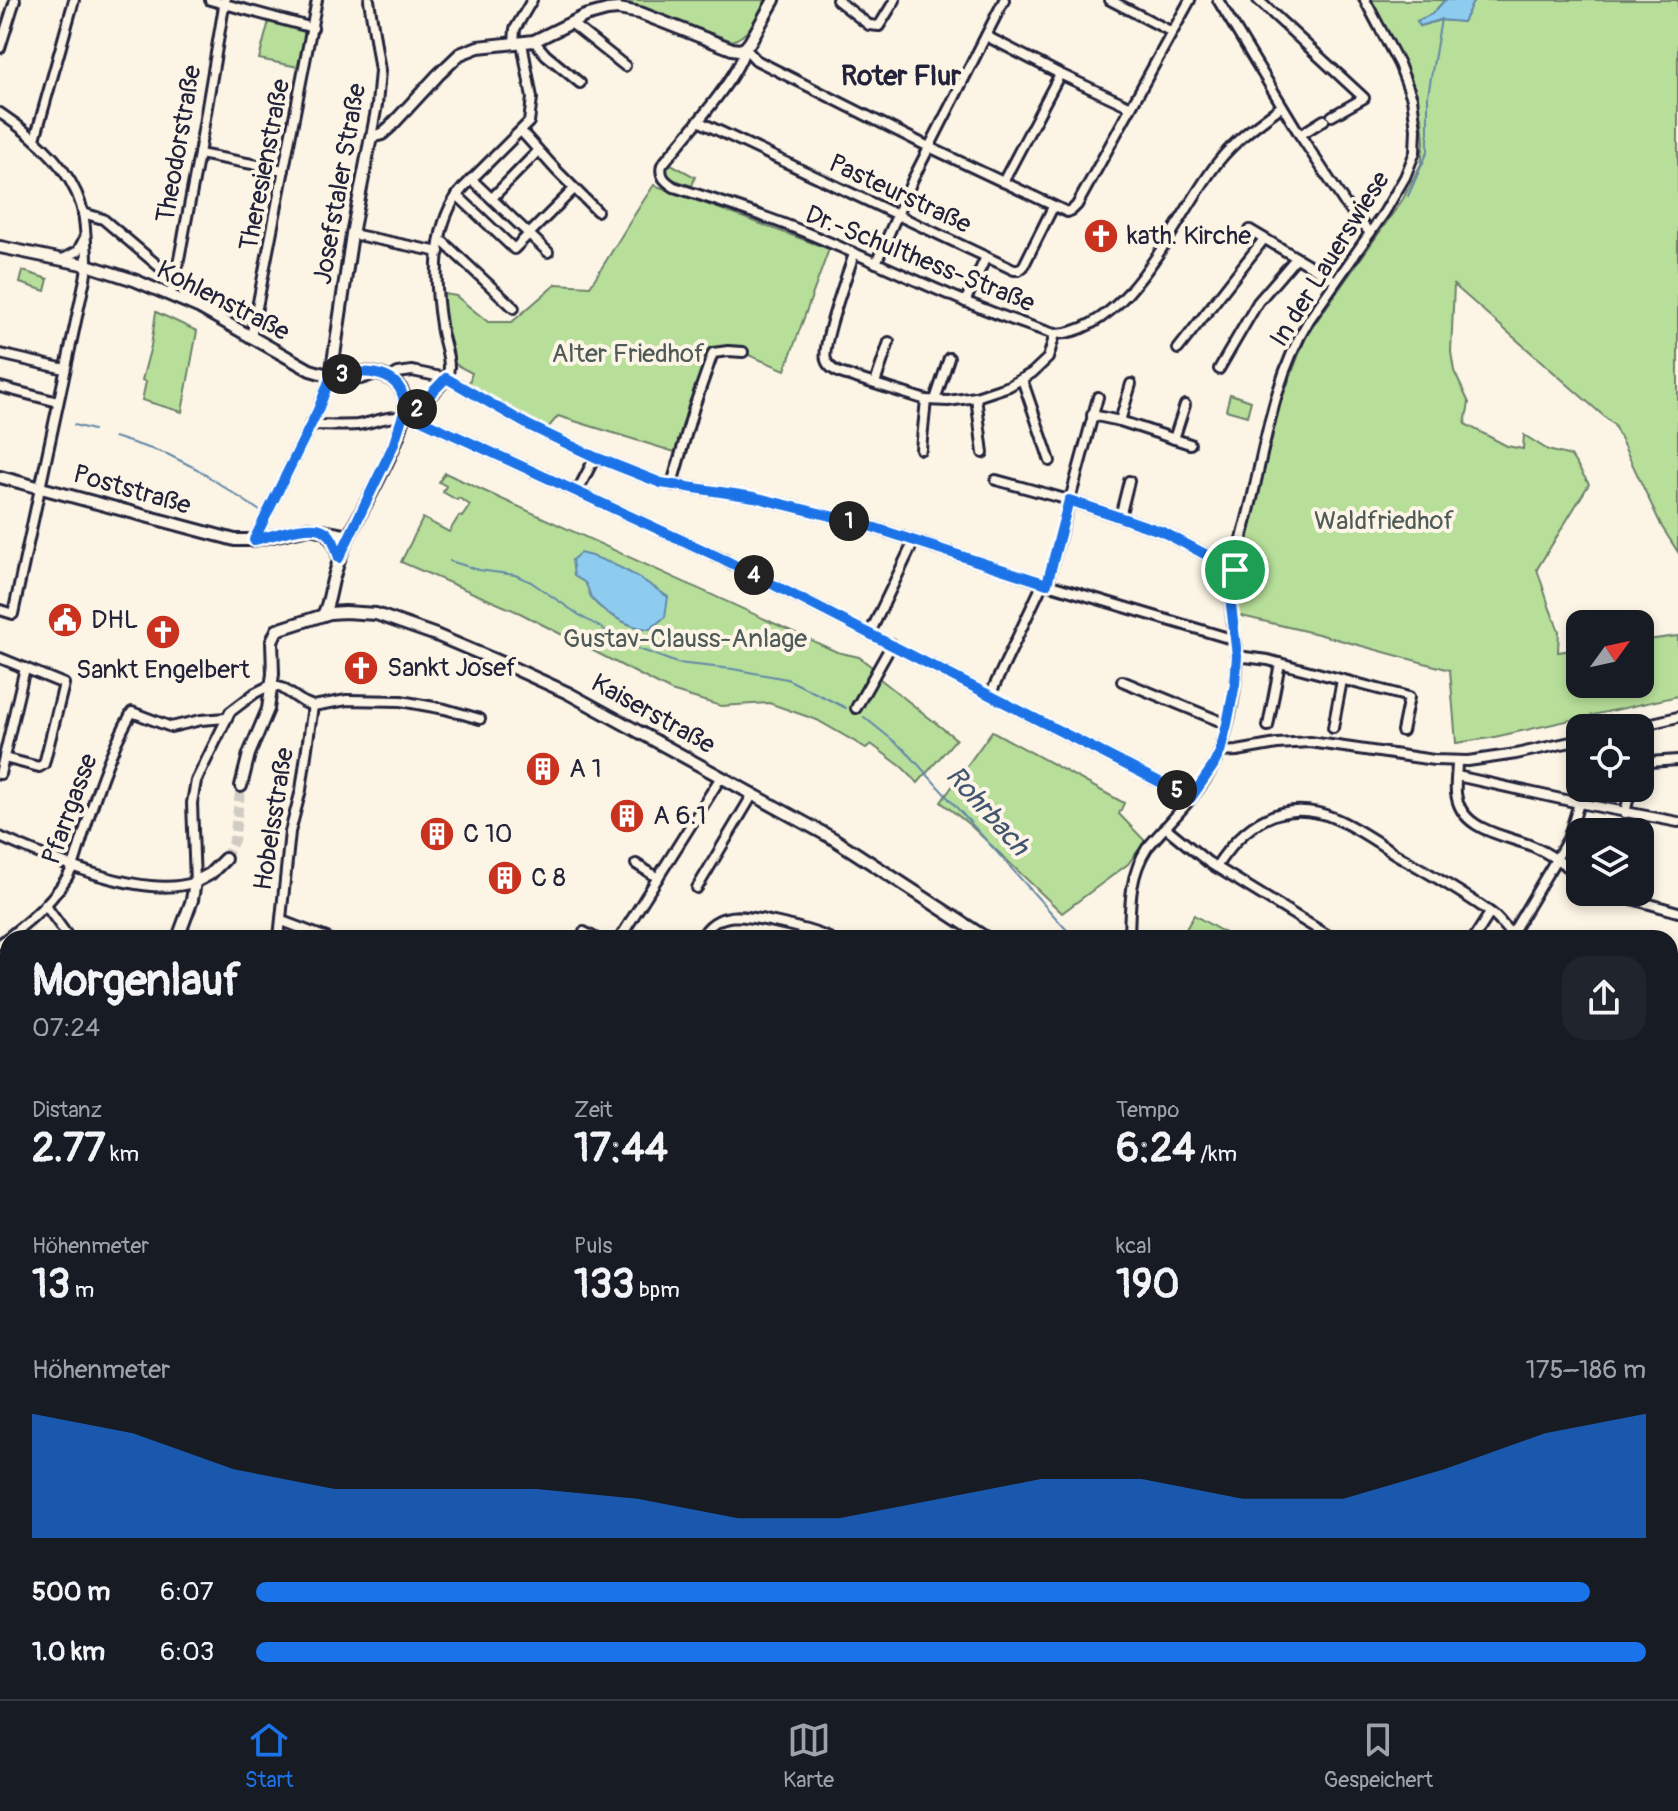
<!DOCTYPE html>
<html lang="de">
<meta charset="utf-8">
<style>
:root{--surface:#171b24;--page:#20242c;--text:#f1f3f6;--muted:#9ea1a6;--line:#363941;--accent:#1a73e8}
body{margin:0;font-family:Pangolin,sans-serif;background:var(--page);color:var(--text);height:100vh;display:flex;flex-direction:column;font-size:30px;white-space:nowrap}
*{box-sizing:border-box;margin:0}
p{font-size:26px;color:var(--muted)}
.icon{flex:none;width:44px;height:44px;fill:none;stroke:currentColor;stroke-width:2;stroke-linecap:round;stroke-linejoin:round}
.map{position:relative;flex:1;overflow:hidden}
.sheet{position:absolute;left:0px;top:930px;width:1678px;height:770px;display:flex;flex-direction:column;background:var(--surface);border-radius:24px 24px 0 0;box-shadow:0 4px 12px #0003}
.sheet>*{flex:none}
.needle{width:52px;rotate:57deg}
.tools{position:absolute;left:1566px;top:610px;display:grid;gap:16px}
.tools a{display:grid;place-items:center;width:88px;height:88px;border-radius:16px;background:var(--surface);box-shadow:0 4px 12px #0003;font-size:40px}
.pin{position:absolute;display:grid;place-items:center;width:68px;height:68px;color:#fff;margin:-34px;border:4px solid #fff;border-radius:50%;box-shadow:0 2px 8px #0007}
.km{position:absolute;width:40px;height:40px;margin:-20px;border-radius:50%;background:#222;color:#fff;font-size:22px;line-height:40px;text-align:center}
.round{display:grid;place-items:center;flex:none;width:84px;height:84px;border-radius:24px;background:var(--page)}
.headline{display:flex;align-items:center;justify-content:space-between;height:136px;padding:0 32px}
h1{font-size:44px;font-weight:800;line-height:60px}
.metrics{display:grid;grid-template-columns:repeat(3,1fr);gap:12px;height:136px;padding:8px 32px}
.metrics div{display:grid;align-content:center}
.metrics b{font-size:40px;font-weight:800}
.metrics small{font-size:22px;font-weight:400}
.metrics p{font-size:22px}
.chart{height:224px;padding:16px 32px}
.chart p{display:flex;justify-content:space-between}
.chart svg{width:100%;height:144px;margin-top:8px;fill:var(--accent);opacity:.7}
ul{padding:0 32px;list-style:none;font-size:26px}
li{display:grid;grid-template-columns:128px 96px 1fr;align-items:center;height:60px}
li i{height:20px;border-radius:10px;background:var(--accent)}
.tabs{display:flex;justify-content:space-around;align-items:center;height:112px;border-top:2px solid var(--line);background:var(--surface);font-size:22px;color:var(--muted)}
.tabs a{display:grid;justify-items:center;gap:4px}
.tabs .selected{color:var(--accent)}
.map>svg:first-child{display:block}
.green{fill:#b7df9a;stroke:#6c806a;stroke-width:2}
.water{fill:#8eccef;stroke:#6388a7;stroke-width:2}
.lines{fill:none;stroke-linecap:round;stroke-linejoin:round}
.stream{stroke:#6388a7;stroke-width:2}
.major-tunnel{stroke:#d0cbc3;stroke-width:10;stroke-dasharray:10 5;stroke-linecap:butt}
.minor-casing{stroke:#22223b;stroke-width:14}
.major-casing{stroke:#22223b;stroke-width:16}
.minor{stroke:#fcf5e5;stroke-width:8}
.major{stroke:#fcf5e5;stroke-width:10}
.rail-casing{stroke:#22223b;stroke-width:5}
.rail{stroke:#fcf5e5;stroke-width:2;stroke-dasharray:6;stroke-linecap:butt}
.route-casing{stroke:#fff;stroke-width:16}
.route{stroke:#1a73e8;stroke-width:10}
.labels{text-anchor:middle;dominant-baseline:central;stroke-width:8;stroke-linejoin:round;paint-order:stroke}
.street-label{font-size:26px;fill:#22223b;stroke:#fcf5e5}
.poi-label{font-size:26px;fill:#22223b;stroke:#fcf5e5;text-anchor:start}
.park-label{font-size:26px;fill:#4f5b58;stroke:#fcf5e5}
.neighbourhood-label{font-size:28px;font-weight:bold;fill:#22223b;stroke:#fcf5e5}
.water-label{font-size:28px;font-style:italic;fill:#425571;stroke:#fcf5e5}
</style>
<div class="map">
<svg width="1678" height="1699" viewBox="0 0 1678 1699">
<rect width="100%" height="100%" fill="#fcf5e5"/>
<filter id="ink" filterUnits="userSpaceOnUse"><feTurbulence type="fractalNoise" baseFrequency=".0125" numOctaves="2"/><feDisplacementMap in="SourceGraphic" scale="16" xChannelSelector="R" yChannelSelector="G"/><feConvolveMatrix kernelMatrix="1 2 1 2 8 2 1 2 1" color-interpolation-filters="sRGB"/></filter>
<g filter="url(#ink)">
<g class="green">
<path d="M622,0H767C757,16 751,35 732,41Z"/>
<polygon points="1358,0 1445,0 1432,14 1417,21 1420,26 1440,20 1463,22 1474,0 1678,0 1678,552 1662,527 1614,425 1454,285 1451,352 1454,371 1469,403 1465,424 1507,446 1523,449 1524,435 1548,450 1571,456 1589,484 1537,569 1550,609 1559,631 1558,652 1580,649 1580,684 1640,684 1640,641 1678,636 1678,696 1490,738 1456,743 1450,670 1318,634 1237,615 1236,604 1239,575 1247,539 1281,402 1306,336 1403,199 1421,164 1424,142 1422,118 1410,112 1399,77"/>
<polygon points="270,17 311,28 303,68 259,59"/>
<polygon points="669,163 695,177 692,186 675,180 665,174"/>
<path d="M654,185L829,249L785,370L739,351L713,352L678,453L558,416L548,428L516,413L468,386L472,373L453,363L444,322V294L456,296L488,322H512L556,284L590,286C612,253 631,218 654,185Z"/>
<polygon points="23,271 48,279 45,291 20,283"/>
<polygon points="156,312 197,331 182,412 142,400 146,382 142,380 151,346"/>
<polygon points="1230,394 1251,401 1247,416 1226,410"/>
<polygon points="445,473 837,652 859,657 877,671 875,675 956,739 918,783 902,767 871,744 866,748 817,720 769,703 721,706 671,691 520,613 401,562 423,518 449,532 459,516 462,517 470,505 459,498 457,500 443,492 446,486 439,482"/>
<polygon points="992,731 1124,803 1119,814 1145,841 1128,864 1062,913 971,826 941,802"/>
<polygon points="1194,915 1233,938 1181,938"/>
<polygon points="1670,1203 1678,1208 1678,1699 396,1699 389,1692 1670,1692"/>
</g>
<g class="water">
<polygon points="1445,0 1474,0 1463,22 1440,20 1420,26 1417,21 1432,14"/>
<path d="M580,553C611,560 642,578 668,597L665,617L650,629C632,629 605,614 593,600C589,596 589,588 585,583C582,580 578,579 574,576L572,560Z"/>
</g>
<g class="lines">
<g class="stream">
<polyline points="1408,196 1428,151 1428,95 1441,19"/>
<polyline points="74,425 93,430"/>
<polyline points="114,437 167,454 197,469 260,511"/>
<polyline points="450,561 479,570 515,575 531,582 582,617 639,649 677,663 733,669 787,679 846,708"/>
<polyline points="864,717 906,751 1074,938"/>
<polyline points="1670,1280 1678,1284"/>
</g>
<polyline class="major-tunnel" points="225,859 234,840 241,786"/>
<g class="minor-casing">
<g id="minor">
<polyline points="210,0 313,28"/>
<polyline points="369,0 380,71 377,105 371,137"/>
<polyline points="837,0 869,25 879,26 895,0"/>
<polyline points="1110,0 1172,32"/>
<polyline points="1218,0 1300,135 1346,205 1370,233"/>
<polyline points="1258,0 1364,98 1332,116"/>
<polyline points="571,23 625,66"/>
<polyline points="986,36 1060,74 1131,107"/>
<polyline points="534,41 546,55 580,83"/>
<polyline points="514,43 515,29 532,0"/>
<polyline points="0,48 15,0"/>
<path d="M745,48C741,75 682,140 662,165C659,176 665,181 674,187C719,201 763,215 807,233C890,267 969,308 1055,334C1130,332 1177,214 1218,162C1236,139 1259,123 1282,106"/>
<polyline points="745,48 756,60 929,147 1067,212 1072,210 1077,205 1190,0"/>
<path d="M0,113C33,135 69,166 81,205C85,217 85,230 86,242C87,255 88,267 85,279L13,614L0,610"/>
<polyline points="698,121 1014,270 1019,270 1023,267 1053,207"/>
<polyline points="521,131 557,171 597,211"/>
<polyline points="1300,135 1324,120"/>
<polyline points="35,139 74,0"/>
<polyline points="199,154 284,170"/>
<polyline points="471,179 548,252"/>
<polyline points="1003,182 1060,74"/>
<polyline points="457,195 514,249 574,189"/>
<polyline points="492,198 538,151"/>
<polyline points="83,213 103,219 175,280"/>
<polyline points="1250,230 1336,281"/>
<polyline points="352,234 439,252"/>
<polyline points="440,239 514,308"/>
<path d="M854,254C848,273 821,344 826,360C828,367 834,370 840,373L926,400L948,401L976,397L1009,386L1032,373L1048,358L1055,334"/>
<polyline points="63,259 78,251 84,239"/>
<polyline points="876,263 913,179 1004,0"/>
<polyline points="170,295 175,280 199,154 225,0"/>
<polyline points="965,302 986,257"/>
<polyline points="251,338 317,0"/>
<polyline points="1178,349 1264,239"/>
<polyline points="0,354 65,369"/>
<polyline points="1219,369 1258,302 1296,258"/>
<polyline points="390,378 398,373 412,371 446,378 528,425 595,457 661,483 754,497 863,524 1037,581 1235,640"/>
<polyline points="1022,379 1050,461"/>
<polyline points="875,383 889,342"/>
<polyline points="0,387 58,402"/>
<polyline points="976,397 983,453"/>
<polyline points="935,400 949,358"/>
<polyline points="404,412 725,560 1191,798"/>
<polyline points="1092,415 1120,421 1190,444"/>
<path d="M414,416C421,397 448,389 449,367C449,353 442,338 441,325C434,282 432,222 463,188L529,122L532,98L522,43"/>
<polyline points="1120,421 1131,384"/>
<path d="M310,425C326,425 342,426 357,425C373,423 387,415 403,418"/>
<polyline points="1174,439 1185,405"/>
<polyline points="921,449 926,400"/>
<polyline points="996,480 1069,500 1163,532 1235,570"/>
<polyline points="672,484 694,407 713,353 728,351 743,352"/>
<polyline points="577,492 595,457"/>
<polyline points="1120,517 1129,481"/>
<polyline points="254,540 318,410 331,376"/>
<polyline points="1047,584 1098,397"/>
<polyline points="870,633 914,541"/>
<polyline points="1237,656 1268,660 1409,697 1402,731"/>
<polyline points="0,658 64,684 44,764 39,767 4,758"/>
<polyline points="1122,681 1227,724"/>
<polyline points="990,695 1043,583"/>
<polyline points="856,708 892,644"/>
<polyline points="1268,726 1280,663"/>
<polyline points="1333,728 1342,680"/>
<polyline points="1631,728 1678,717"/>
<polyline points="1220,752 1237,751 1277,744 1310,742 1434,760 1468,761 1516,754 1580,740"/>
<path d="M1457,761C1457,772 1455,782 1456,793C1460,829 1499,834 1527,844C1546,851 1563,863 1580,876"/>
<polyline points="1640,766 1649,762 1678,760"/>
<polyline points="0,774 25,668"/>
<polyline points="1457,776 1579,803 1678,822"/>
<polyline points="1625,813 1631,788"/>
<polyline points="1165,827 1208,862 1332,938"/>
<path d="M0,837C48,858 145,901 195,882L192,803L196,781L230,712L255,693L271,685L282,688L303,702L313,706L347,700L401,701L445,709L480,719"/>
<polyline points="636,864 658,878"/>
<path d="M1216,867C1243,825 1282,797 1334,818C1356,827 1377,842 1397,855C1428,873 1461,891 1491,913C1501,920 1506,932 1517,938"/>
<polyline points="697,888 753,794"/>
<polyline points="1607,892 1678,912"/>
<polyline points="46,906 69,938"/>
<polyline points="282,921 327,938"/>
<polyline points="584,932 595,938"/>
<polyline points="1511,935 1568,839 1579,803"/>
<polyline points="279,938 290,832 301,790 313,706"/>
<polyline points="620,938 721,777"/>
<path d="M701,938C717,908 747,916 774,922C793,926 811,930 829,938"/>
<path d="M1129,938C1130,906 1129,876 1147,848C1172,818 1206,789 1220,751C1229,724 1238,684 1237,655C1236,637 1230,619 1231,601C1233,567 1244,533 1252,499C1266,438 1276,374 1309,320L1384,213L1405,177L1415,152L1416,129L1412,98L1399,64L1365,0"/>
<polyline points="1474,938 1490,913"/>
<path d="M0,944C29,921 56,900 73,867C90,814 104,761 132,712L171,727L201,720L226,718"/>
<polyline points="1670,991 1678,987"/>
<polyline points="1670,1094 1678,1087"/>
<polyline points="0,1134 8,1130"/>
<polyline points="1670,1145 1678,1151"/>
<polyline points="0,1186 8,1205"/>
<polyline points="0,1219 8,1209"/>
<polyline points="0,1515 8,1535"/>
<polyline points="0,1587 4,1578 8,1555"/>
<polyline points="47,1699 50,1692"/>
</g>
</g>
<g class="major-casing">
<g id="major">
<polyline points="0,247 87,265 134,280 200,308 310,370 331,376 339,382 361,378 373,374"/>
<polyline points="331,376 352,234 371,137 382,134 390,127 438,75 460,54 478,47 534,41 585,16 607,10 618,9 640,13 732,49 739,50 745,48 750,42 774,0"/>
<polyline points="0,477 235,540 254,540 309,528 349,536"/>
<polyline points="324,530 335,544 339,558"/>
<path d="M323,615C329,604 330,592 333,580C337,566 341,553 347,540C362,508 406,436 405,405C404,367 357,370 331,376"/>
<polyline points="241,786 249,754 268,709 273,674 272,641 277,630 330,613 345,612 376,614 436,635 509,666 568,693 834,839 986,938"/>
<polyline points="178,938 192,900 195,882 210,874 225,859"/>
<polyline points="1670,1578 1678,1590"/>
<polyline points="107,1692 108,1699"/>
<polyline points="142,1699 143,1692"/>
<polyline points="174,1699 181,1695"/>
</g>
</g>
<use href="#minor" class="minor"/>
<use href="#major" class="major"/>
<g class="rail-casing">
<g id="rail">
<polyline points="0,1254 8,1289"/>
<polyline points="191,1692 198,1699"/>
</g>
</g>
<use href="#rail" class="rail"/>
</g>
</g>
<g class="lines" filter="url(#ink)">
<g class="route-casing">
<path id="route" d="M1235,570L1163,532L1069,500L1047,584L863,524L754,497L661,483L595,457L528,425L446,378L421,404L414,416L404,412L393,446L339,558C336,548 333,535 323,530C309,522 270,537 254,540L318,410L331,376C362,369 408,368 404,412L725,560L1191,798L1213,766L1220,752L1227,724L1235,684L1237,656L1231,605L1235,570"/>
</g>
<use href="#route" class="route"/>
</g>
<defs>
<g id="church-disc" transform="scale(1.8)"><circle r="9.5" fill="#c8321e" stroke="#fcf5e5"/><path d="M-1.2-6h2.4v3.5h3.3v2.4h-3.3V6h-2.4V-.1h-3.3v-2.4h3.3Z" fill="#fff"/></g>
<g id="civic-disc" transform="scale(1.8)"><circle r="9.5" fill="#c8321e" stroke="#fcf5e5"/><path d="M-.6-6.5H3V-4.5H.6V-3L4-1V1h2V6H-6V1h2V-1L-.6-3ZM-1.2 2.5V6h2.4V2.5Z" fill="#fff"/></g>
<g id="building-disc" transform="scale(1.8)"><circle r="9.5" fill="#c8321e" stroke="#fcf5e5"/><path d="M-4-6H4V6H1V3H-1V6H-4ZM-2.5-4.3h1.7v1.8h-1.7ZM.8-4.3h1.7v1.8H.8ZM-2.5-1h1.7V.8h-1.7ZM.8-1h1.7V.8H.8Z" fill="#fff"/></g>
</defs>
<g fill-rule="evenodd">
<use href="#church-disc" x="1101" y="236"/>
<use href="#civic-disc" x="65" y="620"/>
<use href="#church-disc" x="163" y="632"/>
<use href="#church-disc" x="361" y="668"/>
<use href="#building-disc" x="543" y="769"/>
<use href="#building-disc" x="627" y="816"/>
<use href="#building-disc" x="437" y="834"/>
<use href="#building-disc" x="505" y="878"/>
</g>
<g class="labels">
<g class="street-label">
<text transform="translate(179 144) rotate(-80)">Theodorstraße</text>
<text transform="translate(265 165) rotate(-79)">Theresienstraße</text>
<text transform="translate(340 184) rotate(-80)">Josefstaler Straße</text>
<text transform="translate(900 194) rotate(25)">Pasteurstraße</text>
<text transform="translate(920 259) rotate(22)">Dr.-Schulthess-Straße</text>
<text transform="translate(1330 259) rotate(-58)">In der Lauerswiese</text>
<text transform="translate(223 301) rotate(27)">Kohlenstraße</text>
<text transform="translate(132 490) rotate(16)">Poststraße</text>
<text transform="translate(653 714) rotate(29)">Kaiserstraße</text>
<text transform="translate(70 809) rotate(-70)">Pfarrgasse</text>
<text transform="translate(274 819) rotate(-81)">Hobelsstraße</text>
</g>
<g class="poi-label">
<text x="1127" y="236">kath. Kirche</text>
<text x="91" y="620">DHL</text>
<text x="387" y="668">Sankt Josef</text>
<text x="163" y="670" text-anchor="middle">Sankt Engelbert</text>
<text x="569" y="769">A 1</text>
<text x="653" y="816">A 6.1</text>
<text x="463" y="834">C 10</text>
<text x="531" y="878">C 8</text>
</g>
<g class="park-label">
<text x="628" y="354">Alter Friedhof</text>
<text x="1384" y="521">Waldfriedhof</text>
<text x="685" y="639">Gustav-Clauss-Anlage</text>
</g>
<g class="neighbourhood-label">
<text x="901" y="76">Roter Flur</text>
</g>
<g class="water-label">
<text transform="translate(987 811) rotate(48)">Rohrbach</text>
</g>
</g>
</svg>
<div class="tools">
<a><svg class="needle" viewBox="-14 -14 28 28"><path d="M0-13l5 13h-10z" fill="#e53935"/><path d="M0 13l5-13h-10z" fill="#9ea1a6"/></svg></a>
<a><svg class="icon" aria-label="locate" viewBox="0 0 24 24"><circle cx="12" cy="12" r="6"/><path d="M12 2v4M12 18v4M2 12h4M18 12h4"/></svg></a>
<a><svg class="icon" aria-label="layers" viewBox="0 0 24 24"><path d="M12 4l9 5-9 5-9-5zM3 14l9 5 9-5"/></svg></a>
</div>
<div class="pin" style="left:1235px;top:570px;background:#1e9e55"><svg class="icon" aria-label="arrive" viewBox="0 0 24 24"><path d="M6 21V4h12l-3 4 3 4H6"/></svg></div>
<b class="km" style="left:849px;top:521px">1</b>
<b class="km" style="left:417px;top:409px">2</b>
<b class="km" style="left:342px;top:374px">3</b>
<b class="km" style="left:754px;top:575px">4</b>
<b class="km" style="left:1177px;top:790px">5</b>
<section class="sheet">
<div class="headline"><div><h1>Morgenlauf</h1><p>07:24</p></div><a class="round"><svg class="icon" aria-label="share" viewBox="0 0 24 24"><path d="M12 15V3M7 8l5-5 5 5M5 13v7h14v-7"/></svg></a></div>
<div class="metrics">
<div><p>Distanz</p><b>2.77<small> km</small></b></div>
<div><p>Zeit</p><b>17:44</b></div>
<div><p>Tempo</p><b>6:24<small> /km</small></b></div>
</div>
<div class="metrics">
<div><p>Höhenmeter</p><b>13<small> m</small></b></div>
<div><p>Puls</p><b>133<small> bpm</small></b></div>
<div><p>kcal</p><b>190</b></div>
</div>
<div class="chart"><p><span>Höhenmeter</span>175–186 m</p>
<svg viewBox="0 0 160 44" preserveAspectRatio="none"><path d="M0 44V6L10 12L20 23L30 29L40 29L50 29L60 32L70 38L80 38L90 32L100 26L110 26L120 32L130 32L140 23L150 12L160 6V44z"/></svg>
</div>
<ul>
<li><b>500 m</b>6:07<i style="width:96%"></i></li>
<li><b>1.0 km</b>6:03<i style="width:100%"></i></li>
</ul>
</section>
</div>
<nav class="tabs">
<a class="selected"><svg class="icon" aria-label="home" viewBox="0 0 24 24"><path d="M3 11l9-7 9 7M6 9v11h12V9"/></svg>Start</a>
<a><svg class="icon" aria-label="map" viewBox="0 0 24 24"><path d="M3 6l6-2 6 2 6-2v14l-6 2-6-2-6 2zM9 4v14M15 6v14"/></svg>Karte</a>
<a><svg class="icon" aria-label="saved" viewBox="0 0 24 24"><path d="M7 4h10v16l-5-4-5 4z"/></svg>Gespeichert</a>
</nav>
